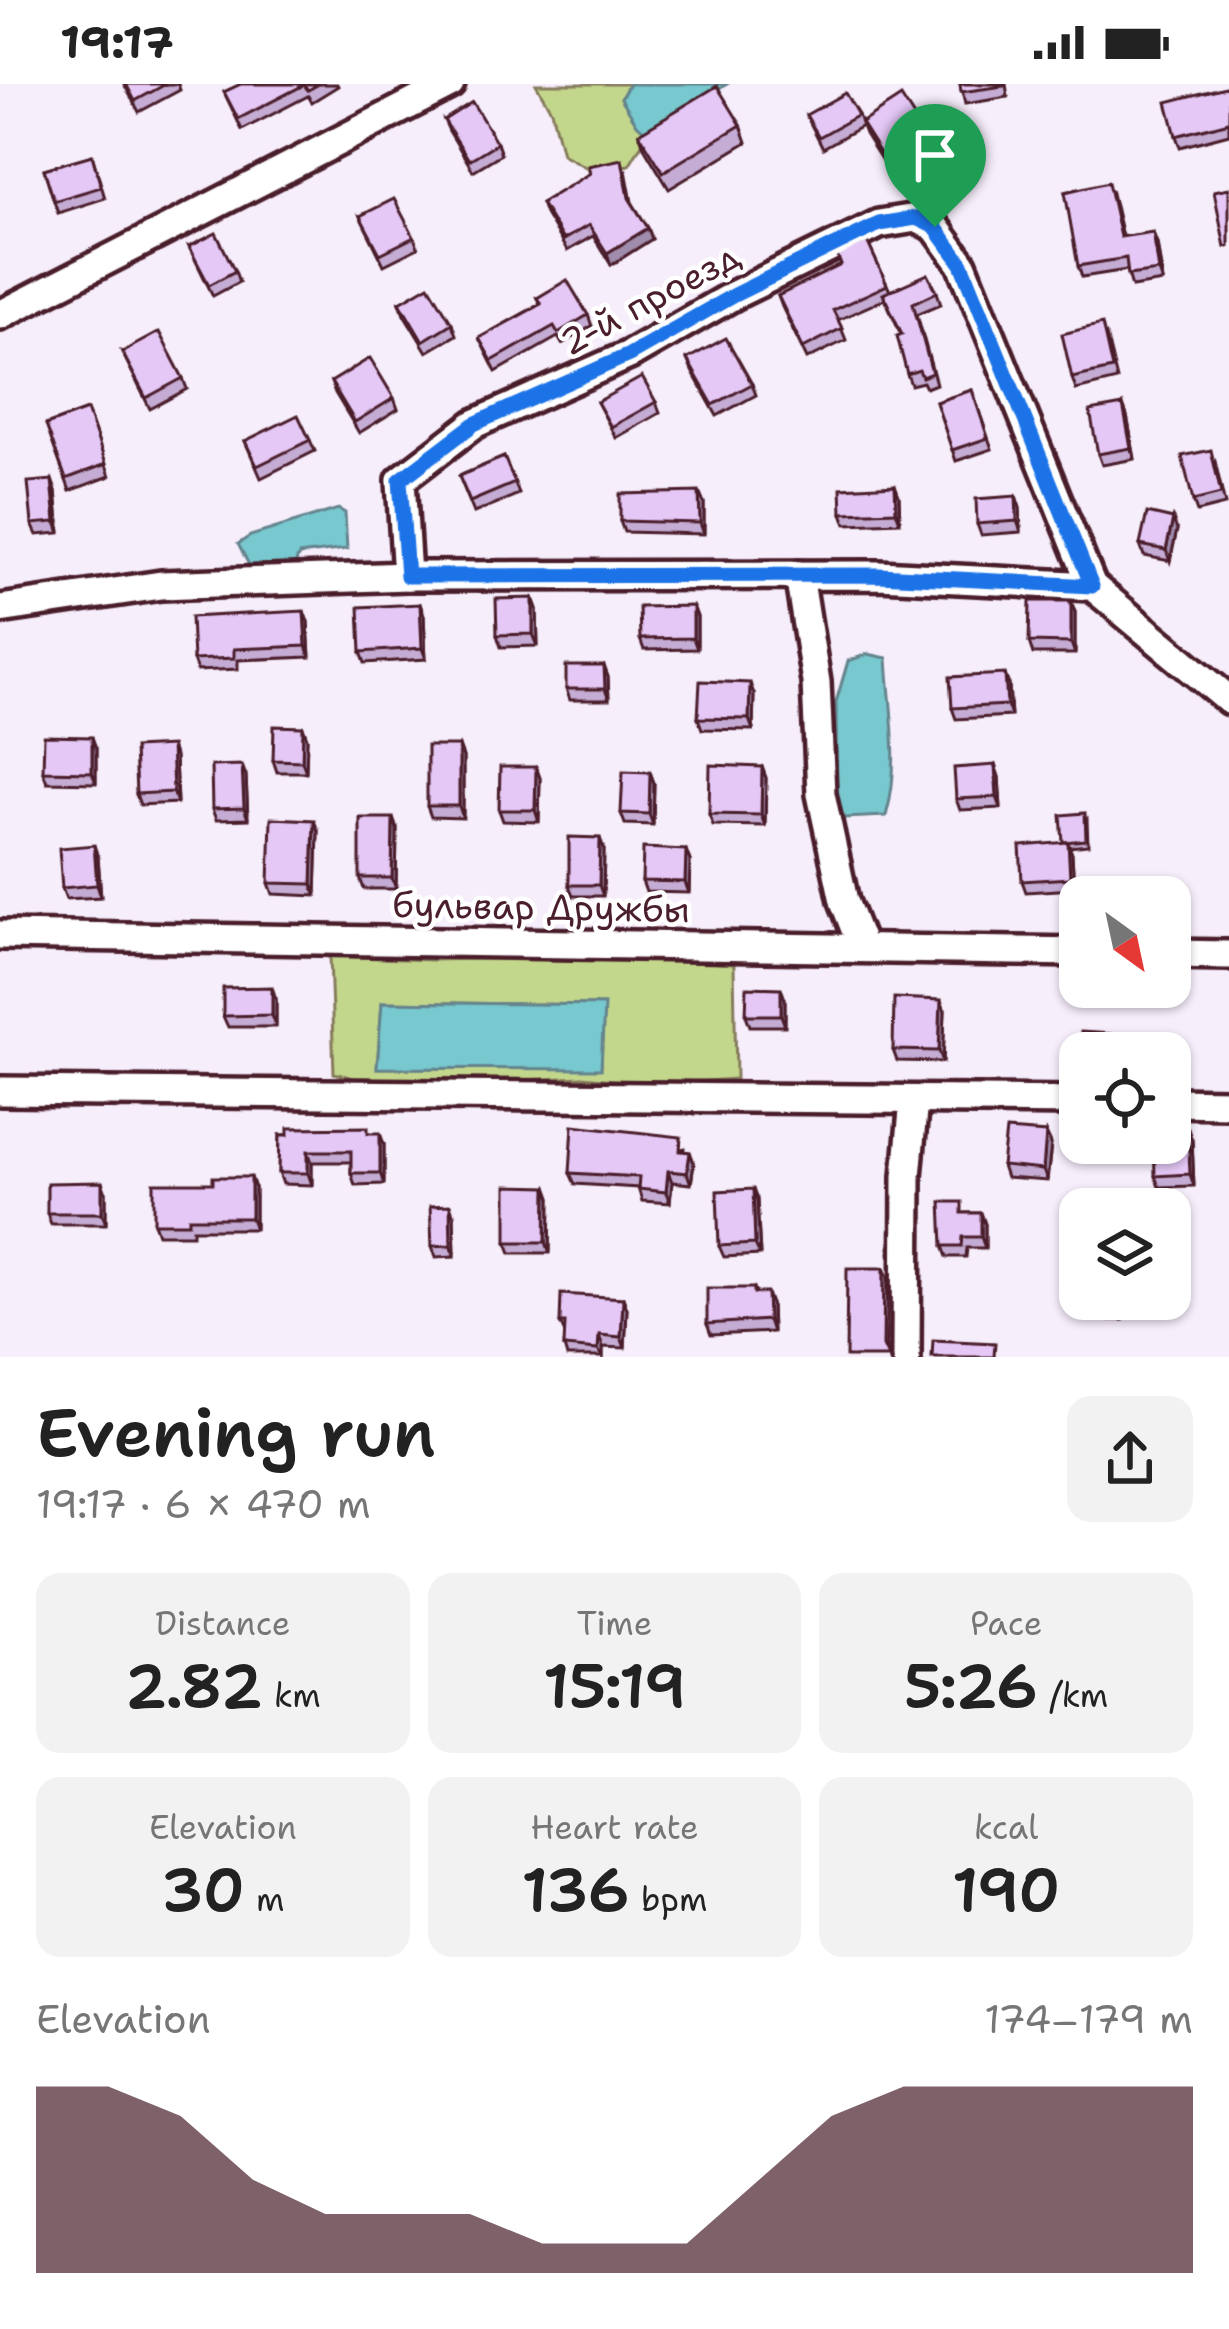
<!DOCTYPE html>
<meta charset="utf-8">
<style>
:root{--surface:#fff;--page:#f2f2f2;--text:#222;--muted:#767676;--accent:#4a1f2b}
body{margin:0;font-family:"Shantell Sans",sans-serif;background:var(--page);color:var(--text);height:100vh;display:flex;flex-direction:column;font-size:45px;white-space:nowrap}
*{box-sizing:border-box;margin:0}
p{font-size:39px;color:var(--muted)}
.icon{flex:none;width:66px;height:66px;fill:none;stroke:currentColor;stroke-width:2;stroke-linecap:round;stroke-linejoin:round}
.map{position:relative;height:1273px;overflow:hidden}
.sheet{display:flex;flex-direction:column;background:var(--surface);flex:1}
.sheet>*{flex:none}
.needle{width:78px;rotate:147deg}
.tools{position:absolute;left:1059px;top:792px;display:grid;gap:24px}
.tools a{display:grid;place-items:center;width:132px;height:132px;border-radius:24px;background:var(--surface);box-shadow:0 3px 9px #0004;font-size:60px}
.pin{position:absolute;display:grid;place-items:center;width:102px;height:102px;color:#fff;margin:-123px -51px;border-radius:50% 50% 50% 0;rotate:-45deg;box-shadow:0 0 12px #0007}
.pin .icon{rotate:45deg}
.round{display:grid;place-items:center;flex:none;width:126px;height:126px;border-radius:24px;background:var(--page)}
.head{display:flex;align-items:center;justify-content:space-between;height:204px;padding:0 36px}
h1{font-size:66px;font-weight:600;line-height:90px}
.metrics{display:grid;grid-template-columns:repeat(3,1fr);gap:18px;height:204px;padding:12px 36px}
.metrics div{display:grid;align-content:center;border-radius:24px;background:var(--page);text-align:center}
.metrics b{font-size:60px;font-weight:600}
.metrics small{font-size:33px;font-weight:400}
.metrics p{font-size:33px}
.chart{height:336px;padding:24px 36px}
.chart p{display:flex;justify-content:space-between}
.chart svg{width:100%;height:216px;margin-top:12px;fill:var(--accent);opacity:.7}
.status{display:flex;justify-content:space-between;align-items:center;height:84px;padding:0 60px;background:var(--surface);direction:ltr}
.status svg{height:33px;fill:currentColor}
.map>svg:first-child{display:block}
.green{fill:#c3d78c;stroke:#867b5c;stroke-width:3;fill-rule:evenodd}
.water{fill:#77c8cf;stroke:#65848d;stroke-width:3}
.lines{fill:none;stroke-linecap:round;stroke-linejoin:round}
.minor-casing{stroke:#4a1f2b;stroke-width:36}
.minor{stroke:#fff;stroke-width:27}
.wall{fill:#c5acd4;stroke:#4a1f2b;stroke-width:3}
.shaded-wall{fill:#a08cac;stroke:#4a1f2b;stroke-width:3}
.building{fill:#e5c8f6;stroke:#4a1f2b;stroke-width:3}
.route-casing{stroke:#fff;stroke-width:24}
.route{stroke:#1a73e8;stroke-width:15}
.labels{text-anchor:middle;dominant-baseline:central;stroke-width:9;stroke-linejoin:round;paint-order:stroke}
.street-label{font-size:36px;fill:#4a1f2b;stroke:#fff}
</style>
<div class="status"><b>19:17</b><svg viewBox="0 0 49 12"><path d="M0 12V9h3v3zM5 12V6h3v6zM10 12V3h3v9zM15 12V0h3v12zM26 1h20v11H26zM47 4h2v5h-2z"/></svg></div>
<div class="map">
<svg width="1229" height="1273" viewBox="0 0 1229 1273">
<rect width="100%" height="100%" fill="#f7eefc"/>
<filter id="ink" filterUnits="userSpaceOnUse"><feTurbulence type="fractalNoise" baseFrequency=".00833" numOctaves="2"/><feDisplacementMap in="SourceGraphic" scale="24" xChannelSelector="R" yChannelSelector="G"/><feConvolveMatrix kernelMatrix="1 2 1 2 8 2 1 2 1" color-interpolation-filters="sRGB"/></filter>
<g filter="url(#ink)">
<g class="green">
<polygon points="536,0 629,0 621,14 648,50 629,81 591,86 562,70 551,26"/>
<path d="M330,872L431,876L618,872L734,880L736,995L659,1000L582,993L458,999L354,994L334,989ZM382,918L603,921L601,984H377Z"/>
</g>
<g class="water">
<polygon points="629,0 727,0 648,50 637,40 621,14"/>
<polygon points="338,425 345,429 347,465 299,471 295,480 249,481 238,460 250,452"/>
<path d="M868,570L887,574C890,628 901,680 886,732L845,734L837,720L836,618L848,577Z"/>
<polygon points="382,918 604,921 601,985 377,984"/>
</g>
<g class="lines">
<g class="minor-casing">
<g id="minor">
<polyline points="0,231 450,0"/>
<polyline points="799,491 816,598 821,710 844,817 862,863"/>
<polyline points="407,492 401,396 474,340 629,271 734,211 879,140 916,134 935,143 962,180 1092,502"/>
<polyline points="0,525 161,501 407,492 879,491 1092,502 1229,616"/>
<polyline points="0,851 1080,868"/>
<polyline points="1170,870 1229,871"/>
<polyline points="0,1007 1080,1017"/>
<polyline points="1170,1018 1229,1019"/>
<polyline points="906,1273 907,1092 914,1016"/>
</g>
</g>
<use href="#minor" class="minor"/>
</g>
<g class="wall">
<polygon points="124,0 178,0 180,6 139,28"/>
<polygon points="241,0 337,0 338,2 312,18 308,12 242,46 224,8"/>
<polygon points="960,0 1006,0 1008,13 965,20"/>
<polygon points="1229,2 1229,50 1180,63 1176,52"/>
<polygon points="806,31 858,31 862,42 823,64"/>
<polygon points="444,36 497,59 501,70 473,87 449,47"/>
<polygon points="861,39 926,52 930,63 889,88 865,50"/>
<polygon points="741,41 747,58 669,105 645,65 639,49"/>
<polygon points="92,71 105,114 58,129 44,85"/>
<polygon points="626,86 632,118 648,144 652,155 611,181 593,152 567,167 545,130 541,119"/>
<polygon points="1112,109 1122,152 1157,159 1163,198 1132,203 1127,186 1082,193 1078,182"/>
<polygon points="360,132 414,153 418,164 384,181"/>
<polygon points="867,157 890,207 937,208 941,220 917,230 936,300 926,304 923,298 911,301 907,290 901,250 885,215 838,236 846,256 807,275 782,223 778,212 841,181"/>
<polygon points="189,163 235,187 239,198 213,212"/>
<polygon points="537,214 588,231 592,242 562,260 558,253 496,288 479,254 540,220"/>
<polygon points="400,218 452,239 456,251 427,268 404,230"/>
<polygon points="1106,251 1117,296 1076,306 1072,294"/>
<polygon points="122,268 183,294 187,305 150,325"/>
<polygon points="687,275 752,300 756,311 717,332 692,287"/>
<polygon points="331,298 394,314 398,325 359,349 335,309"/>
<polygon points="972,306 992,365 956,377 936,318"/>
<polygon points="597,318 656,318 660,329 616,354"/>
<polygon points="1123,321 1127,332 1135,375 1102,381 1098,370"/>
<polygon points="87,326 110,392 70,407 46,341"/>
<polygon points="310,356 315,367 261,394 245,357"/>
<polygon points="504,373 519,410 474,429 459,392"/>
<polygon points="1215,377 1225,421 1197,428 1193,417"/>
<polygon points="52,396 56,407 60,449 37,451 32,440"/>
<polygon points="895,401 899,412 900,438 846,440 842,429"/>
<polygon points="1016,412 1020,424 1021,448 981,451 977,440"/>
<polygon points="704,419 704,450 624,448 620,437"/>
<polygon points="1177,446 1170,477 1144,472 1140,461"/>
<polygon points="533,514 537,525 538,562 501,563 497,551"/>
<polygon points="1071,517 1075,528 1075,570 1033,570 1029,558"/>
<polygon points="420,520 424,531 426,575 365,579 361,568"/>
<polygon points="693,522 697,533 697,565 644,566 640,555"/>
<polygon points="308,538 310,573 238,576 238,585 197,587 193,576"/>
<polygon points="604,582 608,593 609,616 570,616 566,605"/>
<polygon points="1009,601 1011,632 956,635 952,624"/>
<polygon points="754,610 753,646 702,645 698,634"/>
<polygon points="303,643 307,654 306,688 277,688 273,676"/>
<polygon points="459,662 463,673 463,734 431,733 427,722"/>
<polygon points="96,664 96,699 47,698 43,687"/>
<polygon points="175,674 177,719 140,721 136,710"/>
<polygon points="995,681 999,693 1001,724 960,726 956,715"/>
<polygon points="536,683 540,694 539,738 503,737 499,726"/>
<polygon points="762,683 766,694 765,742 713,741 709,730"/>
<polygon points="650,688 654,699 653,741 625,740 621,729"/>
<polygon points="246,692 248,735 216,736 212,725"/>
<polygon points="1087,735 1088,761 1069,763 1072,770 1074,805 1026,808 1022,797"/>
<polygon points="397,745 396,805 364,805 360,794"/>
<polygon points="318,747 316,812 273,810 269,799"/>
<polygon points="604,765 603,812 573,812 569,801"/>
<polygon points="686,766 690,777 689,809 646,808 642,797"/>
<polygon points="98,773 101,813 66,815 62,804"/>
<polygon points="276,915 276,943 228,943 223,932"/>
<polygon points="785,915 785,942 750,942 746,931"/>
<polygon points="945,927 943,978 897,977 893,966"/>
<polygon points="370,1049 384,1060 384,1100 355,1101 351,1089 351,1078 312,1078 312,1101 283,1100 279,1089 280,1051"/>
<polygon points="1046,1049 1051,1060 1047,1097 1006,1094 1002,1082"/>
<polygon points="1192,1056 1194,1102 1159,1103 1155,1092"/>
<polygon points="685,1064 685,1067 690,1068 694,1079 691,1100 672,1098 670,1119 642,1117 638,1104 575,1100 570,1089"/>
<polygon points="547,1103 551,1114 550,1169 511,1169 507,1158"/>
<polygon points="255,1104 255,1145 193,1145 193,1150 158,1150 154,1139"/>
<polygon points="106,1109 106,1140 51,1140 47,1129"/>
<polygon points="757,1116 760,1171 724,1173 719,1162"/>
<polygon points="965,1129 981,1129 985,1140 985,1164 967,1164 966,1173 947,1173 943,1162"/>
<polygon points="454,1132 455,1172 436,1173 432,1162"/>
<polygon points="754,1204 756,1209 771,1220 772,1248 711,1251 707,1240"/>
<polygon points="623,1214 627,1225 625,1264 603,1263 603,1273 567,1273 564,1263 565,1250 560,1239"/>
<polygon points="1122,1215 1123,1236 1092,1236 1088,1225"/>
</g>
<g class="shaded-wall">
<polygon points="926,52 930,63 889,88 885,77"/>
<polygon points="648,144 652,155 611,181 607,169"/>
<polygon points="1153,148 1157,159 1163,198 1159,187"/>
<polygon points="1123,321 1127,332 1135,375 1131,364"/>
<polygon points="52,396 56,407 60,449 56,438"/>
<polygon points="895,401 899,412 900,438 896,427"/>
<polygon points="699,408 704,419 704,450 700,439"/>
<polygon points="1016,412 1020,424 1021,448 1017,437"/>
<polygon points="1173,435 1177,446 1170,477 1166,466"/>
<polygon points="533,514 537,525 538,562 533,550"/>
<polygon points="1071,517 1075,528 1075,570 1071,559"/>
<polygon points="420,520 424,531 426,575 422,564"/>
<polygon points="693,522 697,533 697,565 693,554"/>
<polygon points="304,527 308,538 310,573 306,562"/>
<polygon points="604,582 608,593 609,616 605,605"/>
<polygon points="1005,590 1009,601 1011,632 1007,621"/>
<polygon points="750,599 754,610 753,646 749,635"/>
<polygon points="303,643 307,654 306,688 302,677"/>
<polygon points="92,653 96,664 96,699 92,688"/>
<polygon points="171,662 175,674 177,719 173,708"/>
<polygon points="459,662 463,673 463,734 459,722"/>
<polygon points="242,681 246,692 248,735 244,724"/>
<polygon points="995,681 999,693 1001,724 997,713"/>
<polygon points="536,683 540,694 539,738 535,726"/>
<polygon points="762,683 766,694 765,742 761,731"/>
<polygon points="650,688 654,699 653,741 649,730"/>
<polygon points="393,734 397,745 396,805 392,794"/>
<polygon points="314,736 318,747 316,812 312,800"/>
<polygon points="600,754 604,765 603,812 599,801"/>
<polygon points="1068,758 1072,770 1074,805 1070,794"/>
<polygon points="94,761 98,773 101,813 97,801"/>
<polygon points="686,766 690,777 689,809 685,798"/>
<polygon points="272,903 276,915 276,943 272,931"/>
<polygon points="781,904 785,915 785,942 781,931"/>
<polygon points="941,916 945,927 943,978 939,967"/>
<polygon points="1111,950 1115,961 1115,969 1110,969"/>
<polygon points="1188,1045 1192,1056 1194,1102 1190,1090"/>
<polygon points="380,1049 384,1060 384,1100 380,1089"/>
<polygon points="1046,1049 1051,1060 1047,1097 1043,1086"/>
<polygon points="308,1067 312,1078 312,1101 308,1089"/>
<polygon points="690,1068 694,1079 691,1100 687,1089"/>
<polygon points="668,1087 672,1098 670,1119 666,1108"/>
<polygon points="251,1093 255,1104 255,1145 251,1134"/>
<polygon points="102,1098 106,1109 106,1140 102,1129"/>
<polygon points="547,1103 551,1114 550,1169 546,1158"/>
<polygon points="753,1105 757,1116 760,1171 755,1160"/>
<polygon points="450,1121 454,1132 455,1172 451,1161"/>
<polygon points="981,1129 985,1140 985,1164 981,1153"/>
<polygon points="884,1184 888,1193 886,1271 883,1262"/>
<polygon points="767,1209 771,1220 772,1248 768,1236"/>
<polygon points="623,1214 627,1225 625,1264 621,1253"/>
<polygon points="1118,1215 1122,1215 1123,1236 1118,1224"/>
<polygon points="599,1251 603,1263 603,1273 598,1266"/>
</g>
<g class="building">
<polygon points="126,0 166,0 135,17"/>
<polygon points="241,0 319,0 308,6 304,1 238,35 224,8"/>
<polygon points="960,0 1004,0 1004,2 961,8"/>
<polygon points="717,2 741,41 663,88 639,49"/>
<polygon points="1229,2 1229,38 1176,52 1167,18"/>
<polygon points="845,9 858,31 819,53 806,31"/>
<polygon points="901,13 926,52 885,77 861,39"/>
<polygon points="472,18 497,59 469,76 444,36"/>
<polygon points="92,71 101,103 54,117 44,85"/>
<polygon points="622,75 629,114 648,144 607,169 589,141 563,156 541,119 590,89 588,82"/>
<polygon points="1108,98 1120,153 1153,148 1159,187 1128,191 1126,174 1078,182 1065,108"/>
<polygon points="1229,104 1229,162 1225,163 1214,107"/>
<polygon points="394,115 414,153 380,170 360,132"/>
<polygon points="216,149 235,187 209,201 189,163"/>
<polygon points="867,157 887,201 833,226 842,244 803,264 778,212 841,181 837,171"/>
<polygon points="928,190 937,208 913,219 932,289 922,293 919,286 907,290 897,252 902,250 883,210"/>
<polygon points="567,196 588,231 558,249 554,242 492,277 479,254 541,220 537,214"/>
<polygon points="429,201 452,239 423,257 400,218"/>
<polygon points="1102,240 1112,285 1072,294 1062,250"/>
<polygon points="159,248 183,294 146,314 122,268"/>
<polygon points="726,254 752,300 713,321 687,275"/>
<polygon points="370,274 394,314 355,338 331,298"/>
<polygon points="642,293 656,318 611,343 597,318"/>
<polygon points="972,306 988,354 952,366 936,318"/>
<polygon points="1123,321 1131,364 1098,370 1090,327"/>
<polygon points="87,326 106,380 66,395 46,341"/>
<polygon points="298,331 310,356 257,382 245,357"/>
<polygon points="1211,366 1221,410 1193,417 1182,372"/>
<polygon points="504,373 515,399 470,418 459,392"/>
<polygon points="52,396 56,438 32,440 28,398"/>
<polygon points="895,401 896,427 842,429 841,404"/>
<polygon points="699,408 700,439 620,437 620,410"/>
<polygon points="1016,412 1017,437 977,440 976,415"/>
<polygon points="1147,429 1173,435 1166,466 1140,461"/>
<polygon points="533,514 533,550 497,551 496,515"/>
<polygon points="1030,517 1071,517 1071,559 1029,558"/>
<polygon points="420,520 422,564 361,568 359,523"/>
<polygon points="693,522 693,554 640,555 639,523"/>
<polygon points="304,527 306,562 234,565 234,574 193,576 191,533"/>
<polygon points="566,582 604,582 605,605 566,605"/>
<polygon points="1005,590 1007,621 952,624 950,593"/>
<polygon points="700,597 750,599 749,635 698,634"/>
<polygon points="274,642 303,643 302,677 273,676"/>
<polygon points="44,652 92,653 92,688 43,687"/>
<polygon points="171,662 173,708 136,710 134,664"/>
<rect x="427" y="662" width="32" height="60"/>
<polygon points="242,681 244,724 212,725 211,682"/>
<polygon points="710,681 762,683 761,731 709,730"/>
<polygon points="995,681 997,713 956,715 954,684"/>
<polygon points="500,683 536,683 535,726 499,726"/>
<polygon points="623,687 650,688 649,730 621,729"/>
<polygon points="1085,729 1086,756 1063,758 1061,731"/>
<polygon points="271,734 314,736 312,800 269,799"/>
<polygon points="360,734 393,734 392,794 360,794"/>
<polygon points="569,753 600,754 599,801 569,801"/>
<polygon points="1068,758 1070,794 1022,797 1020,762"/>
<polygon points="94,761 97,801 62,804 59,764"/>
<polygon points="643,764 686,766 685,798 642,797"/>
<polygon points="272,903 272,931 223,932 223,904"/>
<polygon points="747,903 781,904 781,931 746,931"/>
<polygon points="894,914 941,916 939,967 893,966"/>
<polygon points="1081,948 1111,950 1110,969 1080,969"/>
<polygon points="573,1041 681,1053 680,1067 690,1068 687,1089 668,1087 666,1108 638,1105 639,1093 570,1089"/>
<polygon points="368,1043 368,1049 380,1049 380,1089 351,1089 351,1067 308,1067 308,1089 279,1089 280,1051 288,1051 288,1044"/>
<polygon points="1188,1045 1190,1090 1155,1092 1154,1059 1170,1059 1170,1046"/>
<polygon points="1006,1046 1046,1049 1043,1086 1002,1082"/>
<polygon points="213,1093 251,1093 251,1134 189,1134 189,1139 154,1139 154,1099 213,1099"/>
<polygon points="102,1098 102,1129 47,1129 47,1099"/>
<polygon points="507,1102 547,1103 546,1158 507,1158"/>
<polygon points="753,1105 755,1160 719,1162 717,1107"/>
<polygon points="941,1118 962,1118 962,1129 981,1129 981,1153 963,1153 962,1162 943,1162"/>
<polygon points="450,1121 451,1161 432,1162 430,1122"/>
<polygon points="847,1184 884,1184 883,1262 888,1273 846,1273"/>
<polygon points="707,1204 754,1204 754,1209 767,1209 768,1236 707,1240"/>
<polygon points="561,1210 623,1214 621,1253 599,1251 598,1266 564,1263 565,1239 560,1239"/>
<polygon points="1087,1215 1118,1215 1118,1224 1088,1225"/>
<polygon points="933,1256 995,1259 994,1273 932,1273"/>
</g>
</g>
<g class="lines" filter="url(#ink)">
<g class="route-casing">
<polygon id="route" points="916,134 935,143 962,180 1092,502 879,491 407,492 400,396 474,340 629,271 734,211 879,140"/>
</g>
<use href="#route" class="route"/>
</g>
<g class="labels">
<g class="street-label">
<text transform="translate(650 215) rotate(-28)">2-й проезд</text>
<text transform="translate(541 823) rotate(1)">бульвар Дружбы</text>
</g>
</g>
</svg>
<div class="tools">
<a><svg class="needle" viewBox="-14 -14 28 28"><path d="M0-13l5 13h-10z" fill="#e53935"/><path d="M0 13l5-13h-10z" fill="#767676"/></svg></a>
<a><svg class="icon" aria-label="locate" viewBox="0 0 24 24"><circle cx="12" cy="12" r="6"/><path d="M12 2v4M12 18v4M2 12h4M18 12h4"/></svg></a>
<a><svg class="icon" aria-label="layers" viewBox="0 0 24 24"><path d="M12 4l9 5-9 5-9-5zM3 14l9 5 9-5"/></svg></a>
</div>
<div class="pin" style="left:935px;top:143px;background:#1e9e55"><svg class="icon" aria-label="arrive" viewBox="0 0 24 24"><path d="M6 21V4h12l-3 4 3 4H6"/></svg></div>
</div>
<section class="sheet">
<div class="head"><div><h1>Evening run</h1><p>19:17 · 6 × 470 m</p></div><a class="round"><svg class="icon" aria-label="share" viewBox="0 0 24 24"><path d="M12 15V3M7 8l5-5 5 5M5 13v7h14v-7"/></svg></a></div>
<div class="metrics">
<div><p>Distance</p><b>2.82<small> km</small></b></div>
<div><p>Time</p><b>15:19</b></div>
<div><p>Pace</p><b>5:26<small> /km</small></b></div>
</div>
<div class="metrics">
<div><p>Elevation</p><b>30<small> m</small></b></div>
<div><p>Heart rate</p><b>136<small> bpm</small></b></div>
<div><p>kcal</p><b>190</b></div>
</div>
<div class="chart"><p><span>Elevation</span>174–179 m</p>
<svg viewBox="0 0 160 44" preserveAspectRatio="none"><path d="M0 44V6L10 6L20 12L30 25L40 32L50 32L60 32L70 38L80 38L90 38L100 25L110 12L120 6L130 6L140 6L150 6L160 6V44z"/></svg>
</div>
</section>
